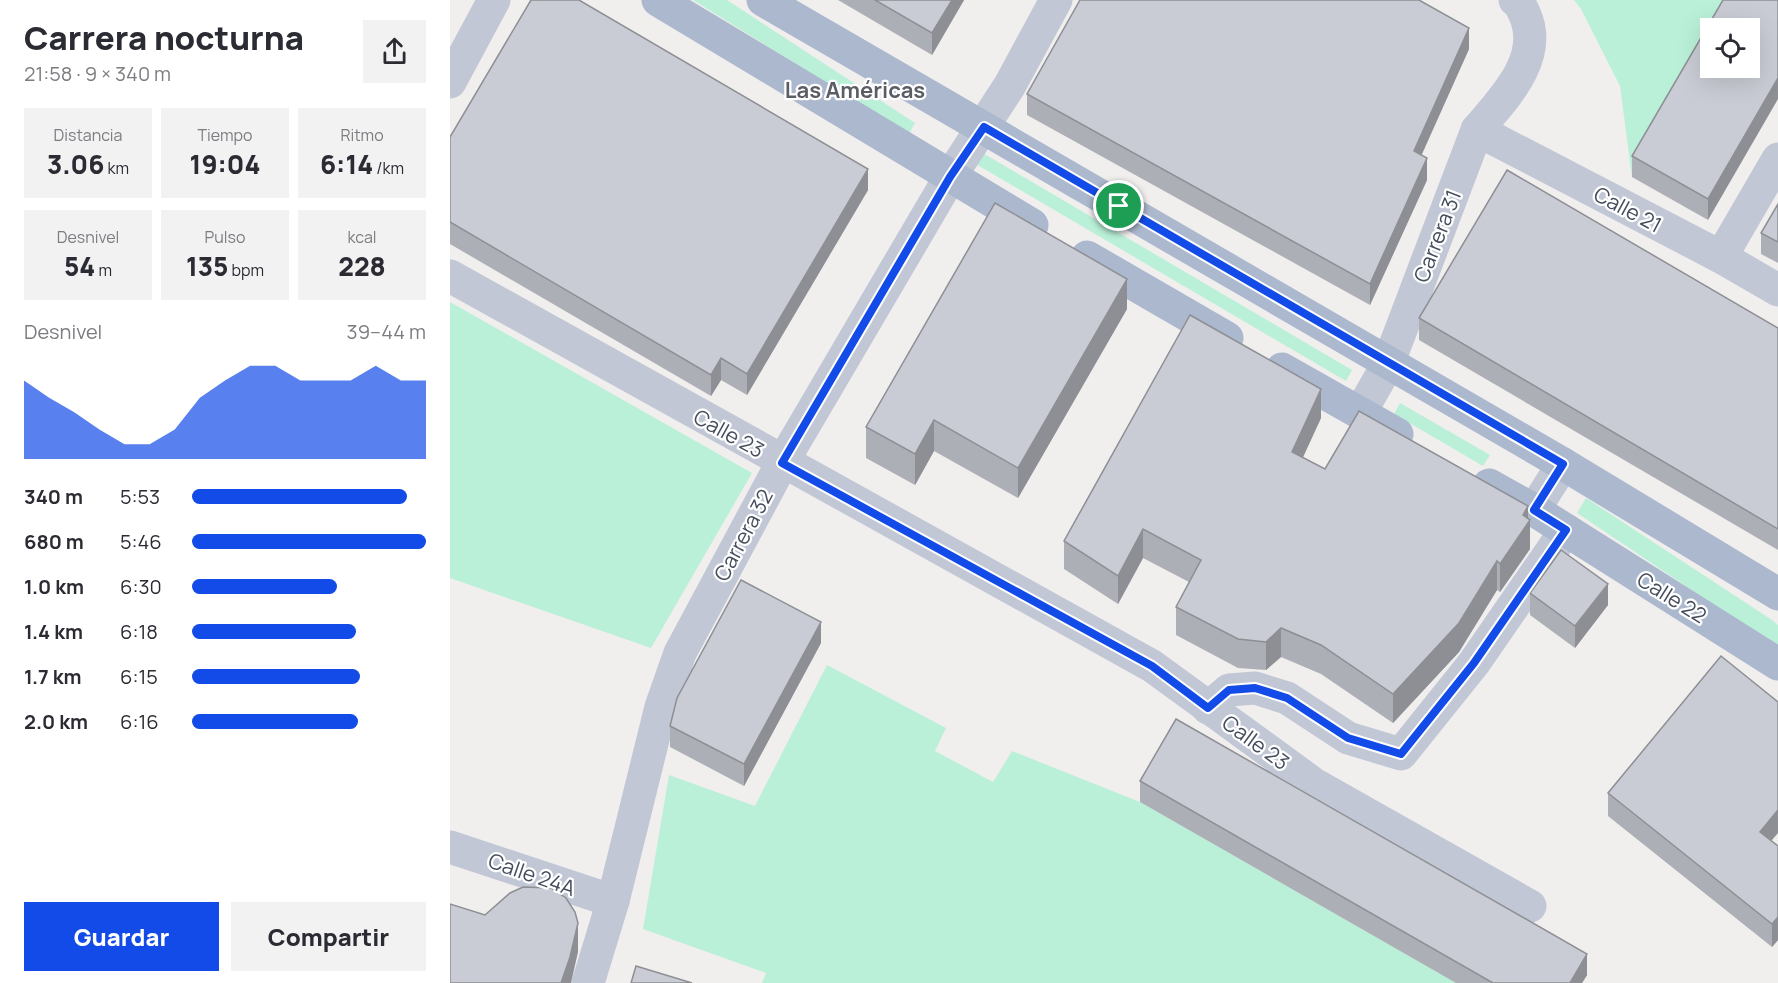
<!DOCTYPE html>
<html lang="es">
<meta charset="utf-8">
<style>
:root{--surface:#fff;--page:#f2f2f3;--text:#2b2b33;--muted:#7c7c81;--accent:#124be7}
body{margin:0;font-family:Manrope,sans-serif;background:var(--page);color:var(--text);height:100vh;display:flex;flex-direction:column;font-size:22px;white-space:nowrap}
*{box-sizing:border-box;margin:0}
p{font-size:20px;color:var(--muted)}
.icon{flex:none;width:33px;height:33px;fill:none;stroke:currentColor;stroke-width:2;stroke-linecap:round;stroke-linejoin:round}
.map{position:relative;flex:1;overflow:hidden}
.drawer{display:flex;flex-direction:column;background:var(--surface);width:450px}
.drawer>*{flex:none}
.fabs{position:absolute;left:1250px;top:18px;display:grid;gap:12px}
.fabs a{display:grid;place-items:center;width:60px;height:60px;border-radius:0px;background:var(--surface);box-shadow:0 6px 24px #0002;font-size:30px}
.pin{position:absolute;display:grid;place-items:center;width:51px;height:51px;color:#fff;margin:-26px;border:3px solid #fff;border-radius:50%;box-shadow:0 2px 6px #0007}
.round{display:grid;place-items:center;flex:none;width:63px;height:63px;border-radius:0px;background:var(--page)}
.overview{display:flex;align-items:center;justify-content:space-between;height:102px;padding:0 24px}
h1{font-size:33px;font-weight:800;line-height:45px}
.metrics{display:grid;grid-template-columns:repeat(3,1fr);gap:9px;height:102px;padding:6px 24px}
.metrics div{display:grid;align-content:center;border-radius:0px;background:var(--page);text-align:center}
.metrics b{font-size:26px;font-weight:800}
.metrics small{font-size:16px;font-weight:400}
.metrics p{font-size:16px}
.chart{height:168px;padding:12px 24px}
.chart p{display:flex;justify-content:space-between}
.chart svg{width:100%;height:108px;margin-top:6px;fill:var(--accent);opacity:.7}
.action{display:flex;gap:12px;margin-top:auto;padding:12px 24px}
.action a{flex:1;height:69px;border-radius:0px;background:var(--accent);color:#fff;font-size:24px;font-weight:800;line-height:69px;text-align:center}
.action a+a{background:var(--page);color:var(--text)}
ul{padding:0 24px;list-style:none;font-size:20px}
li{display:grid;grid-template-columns:96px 72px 1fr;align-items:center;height:45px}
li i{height:15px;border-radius:8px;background:var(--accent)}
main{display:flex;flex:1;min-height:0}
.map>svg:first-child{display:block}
.green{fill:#baf0d8}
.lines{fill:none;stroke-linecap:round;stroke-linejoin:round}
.minor{stroke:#c1c7d4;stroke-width:33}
.major{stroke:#acb8ce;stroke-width:33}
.wall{fill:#adafb6}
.shaded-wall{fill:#8d8f94}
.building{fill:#c9ccd4;stroke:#8d8f94;stroke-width:1.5;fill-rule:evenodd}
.route-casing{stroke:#fff;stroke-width:12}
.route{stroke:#124be7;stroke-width:8}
.labels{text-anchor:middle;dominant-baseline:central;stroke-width:4.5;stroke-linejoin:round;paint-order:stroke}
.street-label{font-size:21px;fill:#454d5c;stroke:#fff}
.neighbourhood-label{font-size:22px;font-weight:bold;fill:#5a5d63;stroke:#fff}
</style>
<main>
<section class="drawer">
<div class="overview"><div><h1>Carrera nocturna</h1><p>21:58 · 9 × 340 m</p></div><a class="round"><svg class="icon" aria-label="share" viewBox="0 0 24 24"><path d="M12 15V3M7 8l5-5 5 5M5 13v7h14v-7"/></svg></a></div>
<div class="metrics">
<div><p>Distancia</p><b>3.06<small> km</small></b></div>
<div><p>Tiempo</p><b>19:04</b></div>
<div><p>Ritmo</p><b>6:14<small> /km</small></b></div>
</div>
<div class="metrics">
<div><p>Desnivel</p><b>54<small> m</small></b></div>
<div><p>Pulso</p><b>135<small> bpm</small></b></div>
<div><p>kcal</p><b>228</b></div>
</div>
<div class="chart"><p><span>Desnivel</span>39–44 m</p>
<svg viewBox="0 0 160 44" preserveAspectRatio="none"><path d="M0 44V12L10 19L20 25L30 32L40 38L50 38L60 32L70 19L80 12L90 6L100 6L110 12L120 12L130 12L140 6L150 12L160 12V44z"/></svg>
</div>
<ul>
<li><b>340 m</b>5:53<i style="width:92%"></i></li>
<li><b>680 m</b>5:46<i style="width:100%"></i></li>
<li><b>1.0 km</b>6:30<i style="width:62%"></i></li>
<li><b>1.4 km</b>6:18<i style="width:70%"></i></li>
<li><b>1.7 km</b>6:15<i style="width:72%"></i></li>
<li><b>2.0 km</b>6:16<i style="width:71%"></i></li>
</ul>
<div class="action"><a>Guardar</a><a>Compartir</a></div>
</section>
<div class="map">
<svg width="1328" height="983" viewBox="0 0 1328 983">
<rect width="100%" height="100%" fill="#f1eeee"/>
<g class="green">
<polygon points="243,0 277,0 465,123 459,134"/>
<polygon points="1124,0 1284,0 1260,28 1260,42 1182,177 1170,86 1131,9"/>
<polygon points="531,152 902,370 896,381 524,163"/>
<polygon points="0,302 302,473 201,648 0,578"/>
<polygon points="950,403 1040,455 1033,466 944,414"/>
<polygon points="1136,498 1322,620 1328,625 1328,648 1127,513"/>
<polygon points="377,665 496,728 485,751 543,782 562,751 690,802 1006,983 312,983 316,973 193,929 219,775 305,806"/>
</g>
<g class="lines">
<g class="minor">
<polyline points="0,82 44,0"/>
<polyline points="1027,130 1271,257 1328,290"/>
<polyline points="1271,257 1328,159"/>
<polyline points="0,276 702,666 864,784 1080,906"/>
<path d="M910,413L938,364L1027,130C1053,99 1094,59 1075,15C1072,9 1071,4 1065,0"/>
<polyline points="1084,510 1113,464"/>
<polyline points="758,708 779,690 805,688 837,698 898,738 951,754 1024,663 1116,530"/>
<polyline points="0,847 163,901"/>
<polyline points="138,983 163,901 211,707 230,653 332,463 500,177 560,85 606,0"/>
</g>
<g class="major">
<polyline points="208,0 582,225"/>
<polyline points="313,0 1113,464 1328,594"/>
<polyline points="637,257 777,338"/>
<polyline points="832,369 947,434"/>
<polyline points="1039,485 1084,510 1328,664"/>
</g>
</g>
<g class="wall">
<polygon points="388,0 514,0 482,55"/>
<polygon points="1273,0 1258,220 1182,177 1182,156"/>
<polygon points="1019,49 971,155 977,180 920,305 577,115 577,94"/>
<polygon points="0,137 418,190 297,395 271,380 261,396 0,244"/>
<polygon points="1328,204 1328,263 1311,254 1311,233"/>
<polygon points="677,309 568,498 484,451 465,485 416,458 416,427"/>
<polygon points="969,318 1328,328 1328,550 969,340"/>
<polygon points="871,418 853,457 875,469 1078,519 1080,549 1050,592 1047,590 1009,652 943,723 871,674 831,657 816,670 788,668 726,635 726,607 739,582 693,558 668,604 614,569 614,541"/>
<polygon points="1080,593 1158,605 1125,648 1080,615"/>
<polygon points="371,643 294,786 220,747 220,726"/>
<polygon points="690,781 1137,975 1132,983 1006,983 690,802"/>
<polygon points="1158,793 1321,841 1328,846 1328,940 1322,947 1158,816"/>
</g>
<g class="shaded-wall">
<polygon points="502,0 514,0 482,55 482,33"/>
<polygon points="1019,28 1019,49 964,172 964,151"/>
<polygon points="1328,78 1328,99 1258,220 1258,199"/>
<polygon points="977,158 977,180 920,305 920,284"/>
<polygon points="418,169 418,190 297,395 297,374"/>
<polygon points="677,279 677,309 568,498 568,468"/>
<polygon points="271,358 271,380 261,396 261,375"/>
<polygon points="871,389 871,418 842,481 842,452"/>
<polygon points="484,420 484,451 465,485 465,454"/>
<polygon points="1078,506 1078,523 1080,520 1080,549 1050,592 1050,564"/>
<polygon points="693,529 693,558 668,604 668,576"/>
<polygon points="1047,561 1047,590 1009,652 943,723 943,694"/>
<polygon points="1158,584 1158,605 1125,648 1125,626"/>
<polygon points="371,622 371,643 294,786 294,764"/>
<polygon points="831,628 831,657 816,670 816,642"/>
<polygon points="1328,810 1328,833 1310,854 1310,832"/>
<polygon points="1328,917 1328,940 1322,947 1322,924"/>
<polygon points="128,923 128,952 121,983 111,983"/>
<polygon points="1137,954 1137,975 1132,983 1120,983"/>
</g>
<g class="building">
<polygon points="81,0 129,0 418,169 297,374 271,358 261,375 0,222 0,137"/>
<polygon points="425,0 502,0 482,33"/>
<polygon points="630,0 969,0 1019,28 964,151 977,158 920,284 577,94"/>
<path d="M1273,0H1328V78L1258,199L1182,156ZM1260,28H1299V68H1260Z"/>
<polygon points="1057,170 1328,328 1328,529 969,318"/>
<polygon points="545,203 677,279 568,468 484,420 465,454 416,427"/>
<polygon points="1328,204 1328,242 1311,233"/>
<polygon points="740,315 871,389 842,452 875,469 909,411 1078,506 1073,515 1080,520 1050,564 1047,561 1009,623 943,694 871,645 831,628 816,642 788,639 726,607 751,560 693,529 668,576 614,541"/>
<polygon points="1111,550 1158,584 1125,626 1080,593"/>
<polygon points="291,580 371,622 294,764 220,726 227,698"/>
<polygon points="1271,656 1328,702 1328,810 1310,832 1328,846 1328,917 1322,924 1158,793"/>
<polygon points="726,719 1137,954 1120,983 1043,983 690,781"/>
<polygon points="73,887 101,888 116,898 125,912 128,923 120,957 111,983 0,983 0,904 35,915 60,893"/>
<polygon points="186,966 242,983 181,983"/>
</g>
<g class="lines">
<g class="route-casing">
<polygon id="route" points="534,127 1113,464 1084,510 1116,530 1024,663 951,754 898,738 837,698 805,688 779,690 758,708 702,666 332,463 500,177"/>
</g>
<use href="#route" class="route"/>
</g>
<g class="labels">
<g class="street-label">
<text transform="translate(1178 209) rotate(28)">Calle 21</text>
<text transform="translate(987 236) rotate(-69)">Carrera 31</text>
<text transform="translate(279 433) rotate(29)">Calle 23</text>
<text transform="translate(293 535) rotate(-62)">Carrera 32</text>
<text transform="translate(1222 597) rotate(32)">Calle 22</text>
<text transform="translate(806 742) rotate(36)">Calle 23</text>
<text transform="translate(82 874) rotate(19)">Calle 24A</text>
</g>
<g class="neighbourhood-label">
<text x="405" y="90">Las Américas</text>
</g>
</g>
</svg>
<div class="fabs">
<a><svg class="icon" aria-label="locate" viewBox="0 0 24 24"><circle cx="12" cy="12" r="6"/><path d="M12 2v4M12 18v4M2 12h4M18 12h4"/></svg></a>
</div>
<div class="pin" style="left:669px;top:206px;background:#1e9e55"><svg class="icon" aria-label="arrive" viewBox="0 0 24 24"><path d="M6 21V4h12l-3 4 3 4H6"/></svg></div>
</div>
</main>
